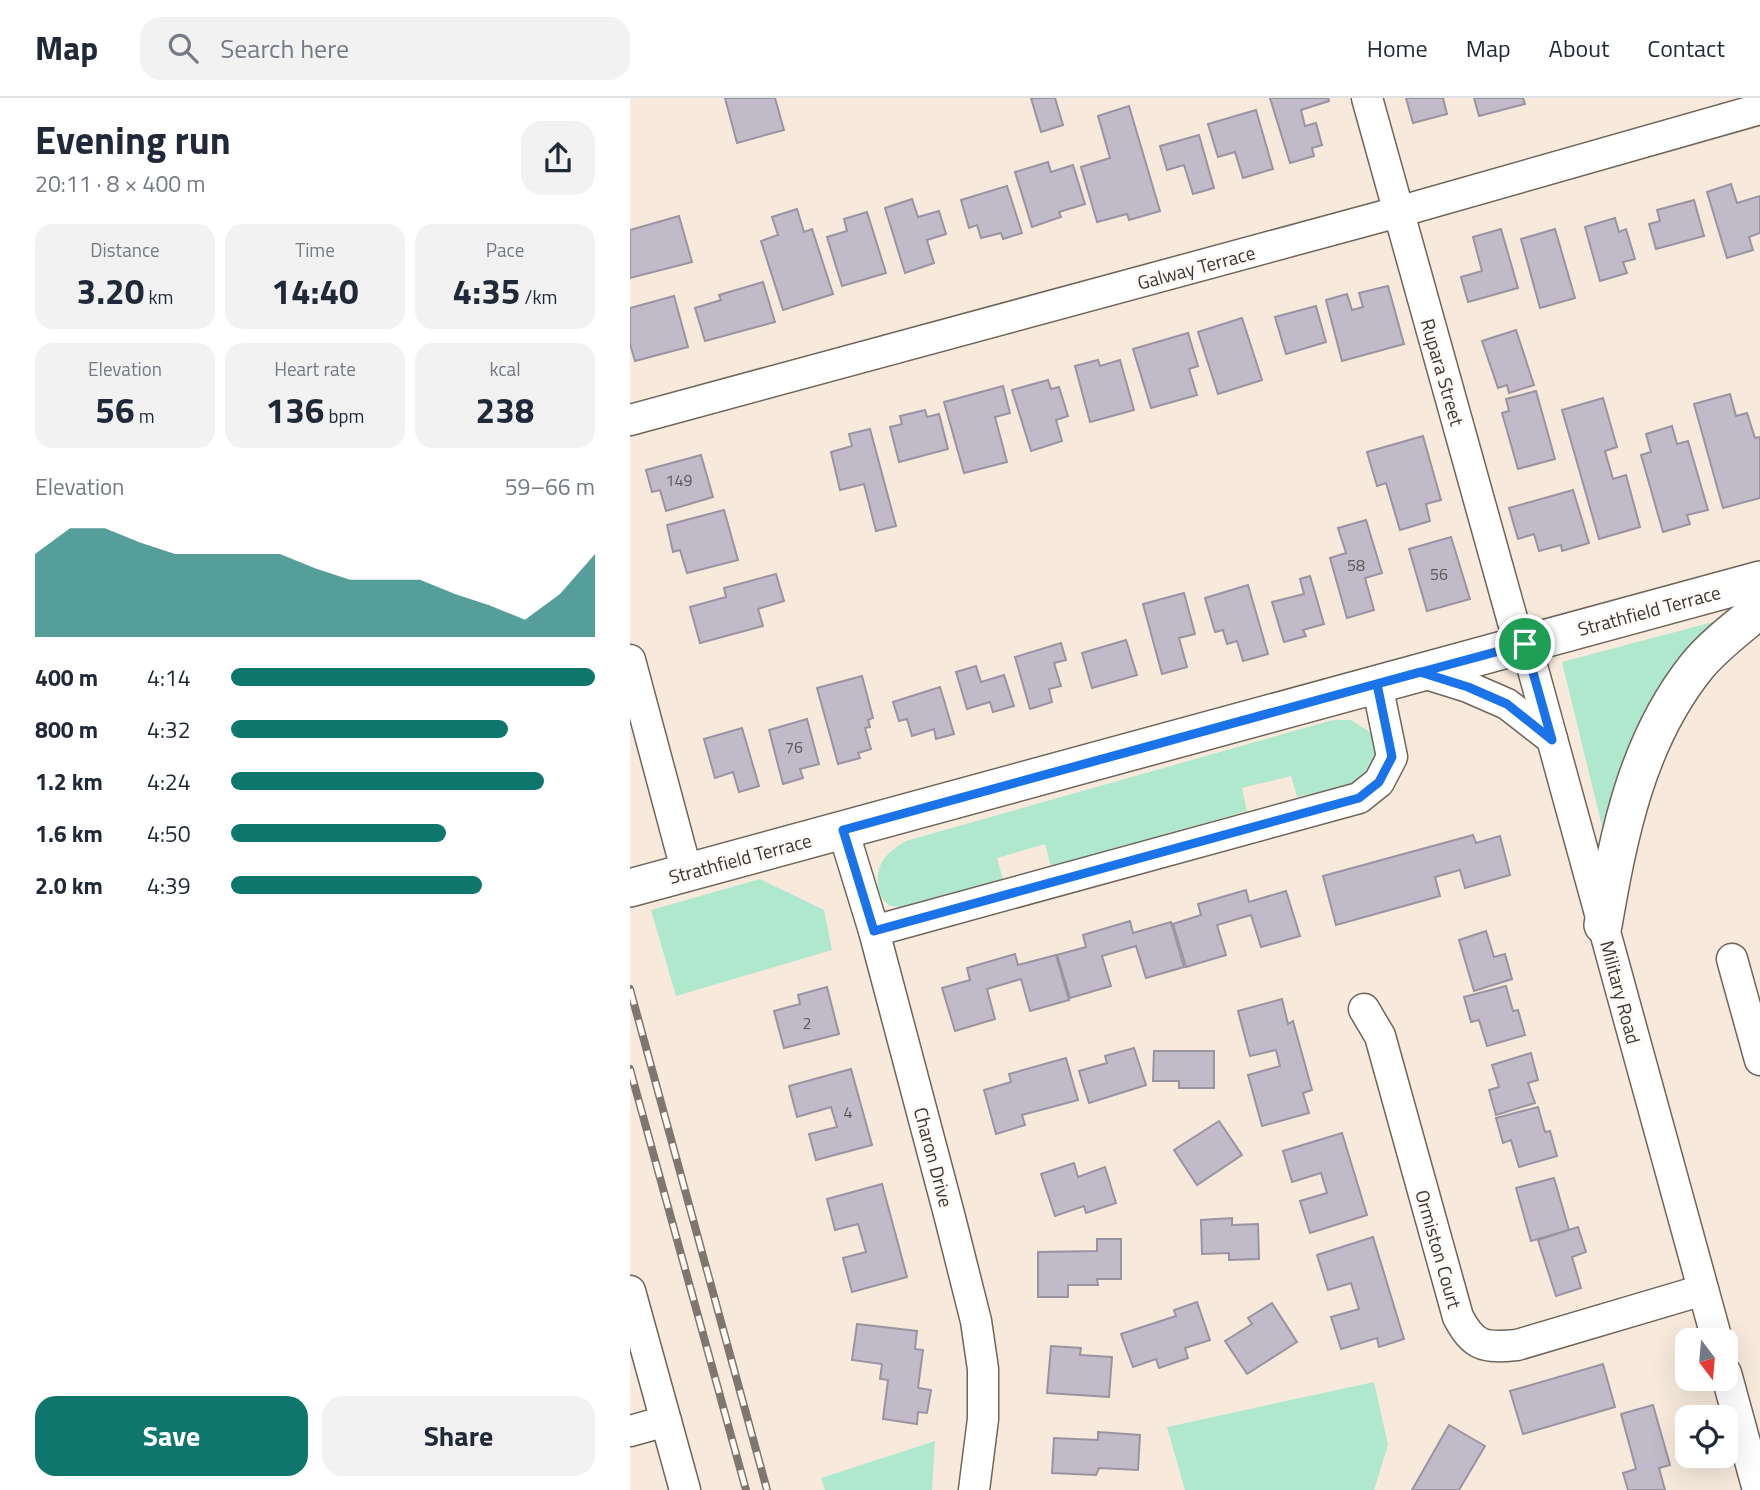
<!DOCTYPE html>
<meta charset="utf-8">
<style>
:root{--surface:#fff;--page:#f2f2f3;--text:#1f2937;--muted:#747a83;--line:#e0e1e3;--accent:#0f766e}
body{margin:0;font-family:"Titillium Web",sans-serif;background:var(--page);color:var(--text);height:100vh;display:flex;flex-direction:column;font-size:26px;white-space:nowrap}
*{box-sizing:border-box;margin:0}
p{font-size:23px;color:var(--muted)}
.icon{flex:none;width:38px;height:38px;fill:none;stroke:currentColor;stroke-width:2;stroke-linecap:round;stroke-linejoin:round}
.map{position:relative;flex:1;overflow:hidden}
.details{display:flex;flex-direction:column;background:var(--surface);width:630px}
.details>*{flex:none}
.needle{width:46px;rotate:164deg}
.controls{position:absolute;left:1045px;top:1230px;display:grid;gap:14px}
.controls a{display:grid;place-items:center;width:63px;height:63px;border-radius:14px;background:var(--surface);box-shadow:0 7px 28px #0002;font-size:35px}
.pin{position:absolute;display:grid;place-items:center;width:60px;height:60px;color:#fff;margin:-30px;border:4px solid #fff;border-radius:50%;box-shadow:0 2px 7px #0007}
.round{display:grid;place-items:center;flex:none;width:74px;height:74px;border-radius:21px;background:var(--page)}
.summary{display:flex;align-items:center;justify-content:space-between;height:119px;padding:0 35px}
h1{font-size:38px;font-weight:700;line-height:52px}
.figures{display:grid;grid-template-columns:repeat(3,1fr);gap:10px;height:119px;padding:7px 35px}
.figures div{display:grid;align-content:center;border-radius:18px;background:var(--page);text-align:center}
.figures b{font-size:35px;font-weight:700}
.figures small{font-size:19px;font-weight:400}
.figures p{font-size:19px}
.chart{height:196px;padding:14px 35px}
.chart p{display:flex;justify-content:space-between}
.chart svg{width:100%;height:126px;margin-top:7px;fill:var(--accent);opacity:.7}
.action{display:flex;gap:14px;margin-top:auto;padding:14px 35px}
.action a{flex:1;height:80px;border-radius:21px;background:var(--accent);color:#fff;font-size:28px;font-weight:700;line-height:80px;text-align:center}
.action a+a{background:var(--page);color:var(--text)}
ul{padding:0 35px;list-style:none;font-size:23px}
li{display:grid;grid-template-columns:112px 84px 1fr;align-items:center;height:52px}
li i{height:18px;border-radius:9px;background:var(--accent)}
header{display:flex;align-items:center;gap:42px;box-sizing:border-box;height:98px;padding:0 35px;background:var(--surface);border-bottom:2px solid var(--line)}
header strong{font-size:33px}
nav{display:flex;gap:38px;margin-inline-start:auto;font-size:24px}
.search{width:490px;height:63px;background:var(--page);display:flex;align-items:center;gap:18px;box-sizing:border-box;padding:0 24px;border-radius:21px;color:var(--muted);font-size:26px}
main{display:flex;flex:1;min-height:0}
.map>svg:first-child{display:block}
.green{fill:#afe8cd}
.building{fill:#c1bac8;stroke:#9a93a1;stroke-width:2}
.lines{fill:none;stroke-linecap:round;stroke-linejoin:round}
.minor-casing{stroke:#6f6559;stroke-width:33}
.major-casing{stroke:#6f6559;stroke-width:40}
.minor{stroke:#fff;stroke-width:30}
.major{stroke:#fff;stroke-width:37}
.rail-casing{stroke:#7f776f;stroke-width:8}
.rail{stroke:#fef9f4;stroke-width:5;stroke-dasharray:16;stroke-linecap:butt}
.route-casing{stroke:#fff;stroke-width:14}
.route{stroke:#1a73e8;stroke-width:9}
.labels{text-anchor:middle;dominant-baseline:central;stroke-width:5;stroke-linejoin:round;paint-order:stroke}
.number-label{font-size:16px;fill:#5e5858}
.street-label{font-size:19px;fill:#3d3833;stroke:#fef9f4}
</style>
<header>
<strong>Map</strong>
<div class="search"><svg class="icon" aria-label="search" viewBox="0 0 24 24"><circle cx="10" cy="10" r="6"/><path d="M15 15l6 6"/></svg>Search here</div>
<nav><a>Home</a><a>Map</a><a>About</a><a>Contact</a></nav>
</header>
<main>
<section class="details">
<div class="summary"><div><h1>Evening run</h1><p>20:11 · 8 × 400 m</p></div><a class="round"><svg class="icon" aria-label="share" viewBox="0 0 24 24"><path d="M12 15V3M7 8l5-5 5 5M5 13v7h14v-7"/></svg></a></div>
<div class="figures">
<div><p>Distance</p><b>3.20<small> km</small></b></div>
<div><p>Time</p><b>14:40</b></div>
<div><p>Pace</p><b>4:35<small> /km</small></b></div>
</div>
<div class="figures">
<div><p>Elevation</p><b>56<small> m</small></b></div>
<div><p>Heart rate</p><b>136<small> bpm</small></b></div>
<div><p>kcal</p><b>238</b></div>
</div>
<div class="chart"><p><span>Elevation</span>59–66 m</p>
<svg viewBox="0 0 160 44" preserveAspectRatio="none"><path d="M0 44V15L10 6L20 6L30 11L40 15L50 15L60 15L70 15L80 20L90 24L100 24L110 24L120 29L130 33L140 38L150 29L160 15V44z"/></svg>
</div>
<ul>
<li><b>400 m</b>4:14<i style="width:100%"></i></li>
<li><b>800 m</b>4:32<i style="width:76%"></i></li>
<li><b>1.2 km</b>4:24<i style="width:86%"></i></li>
<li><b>1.6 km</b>4:50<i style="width:59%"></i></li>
<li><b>2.0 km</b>4:39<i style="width:69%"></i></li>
</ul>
<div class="action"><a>Save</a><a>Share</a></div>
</section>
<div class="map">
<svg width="1130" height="1392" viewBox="0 0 1130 1392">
<rect width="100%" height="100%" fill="#f7eadd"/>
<g class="green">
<polygon points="1098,520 978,753 932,564"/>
<path d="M703,622H721L743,636C745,643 748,652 748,659C747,687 689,694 667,699L661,678L612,690L617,713L421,769L415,746L367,760L373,782L276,809C271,809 263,809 259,807C247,800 245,777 251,766C257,755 266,749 276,743Z"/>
<polygon points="130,781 194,812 202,852 46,898 21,812"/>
<polygon points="744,1284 758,1347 744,1392 555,1392 537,1329"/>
<polygon points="305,1343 302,1392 195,1392 191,1380"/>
</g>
<g class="building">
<polygon points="95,0 145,0 154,32 107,45"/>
<polygon points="401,0 425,0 433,27 411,34"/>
<polygon points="640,0 698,0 699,3 671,12 675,28 686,25 692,47 682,50 684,58 660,65"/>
<polygon points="776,0 813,0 817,16 783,25"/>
<polygon points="844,0 893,0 895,6 849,18"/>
<polygon points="499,8 530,113 499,122 497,116 467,124 451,69 480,60 468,18"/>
<polygon points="626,12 643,71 613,80 605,54 588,59 578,26"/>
<polygon points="569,37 584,90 563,96 554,67 537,72 530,48"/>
<polygon points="418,64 421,74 443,67 455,106 429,114 431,119 402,129 385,74"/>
<polygon points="1101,86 1107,105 1130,98 1130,135 1119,139 1123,152 1097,160 1077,94"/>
<polygon points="377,88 392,135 373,141 371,135 351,140 347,127 339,130 331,102"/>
<polygon points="282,101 288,119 309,113 316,136 297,142 304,165 275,175 255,110"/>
<polygon points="1064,102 1074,138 1026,151 1019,126 1030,123 1027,112"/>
<polygon points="167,111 174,134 182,131 203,196 153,212 131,143 148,137 142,119"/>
<polygon points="237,114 256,175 212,188 197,139 217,133 214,121"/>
<polygon points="49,118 62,164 0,180 0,132"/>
<polygon points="985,120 989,134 996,131 1005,161 993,164 997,175 970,183 955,129"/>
<polygon points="871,131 888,190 838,204 831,179 852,173 843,139"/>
<polygon points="925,131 945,200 910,210 891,141"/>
<polygon points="133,184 145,224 75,243 65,210 91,202 89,197"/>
<polygon points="758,188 774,246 712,263 696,202 717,196 722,212 733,209 729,195"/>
<polygon points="44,198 58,249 5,263 0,246 0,210"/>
<polygon points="686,208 696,244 656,256 645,219"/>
<polygon points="612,220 632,282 588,296 568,234"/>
<polygon points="886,232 904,287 879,295 877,287 868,290 852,243"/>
<polygon points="558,235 568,268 559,271 567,297 521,310 503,251"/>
<polygon points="468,262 470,268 490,262 504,312 460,324 445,268"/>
<polygon points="418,282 421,291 429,289 438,318 426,322 432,343 401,353 382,292"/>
<polygon points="373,288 380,315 365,319 377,364 334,375 314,304"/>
<polygon points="906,293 925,361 888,371 872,315 879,313 876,301"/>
<polygon points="1100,296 1106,318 1117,315 1125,340 1130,339 1130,400 1093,410 1064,306"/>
<polygon points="973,300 987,349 975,353 983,381 996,377 1010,429 969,441 932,312"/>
<polygon points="295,312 297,319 309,316 318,351 269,364 260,329 272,326 270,318"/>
<polygon points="1042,328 1047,346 1058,343 1078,412 1057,417 1060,426 1033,434 1011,357 1021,354 1016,336"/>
<polygon points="240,331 266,428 246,433 234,386 210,392 201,354 222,348 219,336"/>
<polygon points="793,338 811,402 796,406 800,423 770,432 756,385 747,388 737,354"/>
<polygon points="71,357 83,399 36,413 30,392 22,394 16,372"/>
<polygon points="943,392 959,445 932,453 931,447 909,453 904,436 888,441 879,410"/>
<polygon points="94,412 108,462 57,475 50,452 43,454 37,427"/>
<polygon points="736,422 752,475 735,480 744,512 717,520 700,460 716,455 708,430"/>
<polygon points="821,439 840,501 797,513 779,451"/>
<polygon points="146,476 154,503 128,511 133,528 70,545 60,509 96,499 94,490"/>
<polygon points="680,478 694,526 673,532 676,538 654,544 642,504 674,496 670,481"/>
<polygon points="618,487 638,556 613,563 607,543 597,546 593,532 585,534 575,500"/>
<polygon points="554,495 565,536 549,540 557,569 532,576 513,506"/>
<polygon points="496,542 507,577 462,590 452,555"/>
<polygon points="431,545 436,562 424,565 431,588 419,591 422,604 400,611 385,559"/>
<polygon points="346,568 351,584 374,577 384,608 363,614 360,604 337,611 326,574"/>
<polygon points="232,578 243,620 238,622 240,629 235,630 241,651 228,655 230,660 208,666 187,590"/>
<polygon points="310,589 324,636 306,641 304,631 282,638 277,621 269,623 263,604"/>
<polygon points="177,621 189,666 170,671 173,680 153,686 139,632"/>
<polygon points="112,630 129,688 109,694 103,674 85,680 74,641"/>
<polygon points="843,737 846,745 870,738 880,777 835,790 830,772 805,779 810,798 706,827 693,778"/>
<polygon points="616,792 619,804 656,793 670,838 631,849 621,817 587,827 596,857 556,869 543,826 571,817 568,806"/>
<polygon points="500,823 503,835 541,824 554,869 516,880 506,848 472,858 481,888 440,900 427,857 456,849 453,837"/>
<polygon points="856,833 864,859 875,856 882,881 844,893 829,842"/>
<polygon points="385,856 388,867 426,857 439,902 400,913 391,881 357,891 365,921 325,933 312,890 340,882 337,870"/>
<polygon points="876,888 883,913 888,912 895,937 857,948 849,922 841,924 834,899"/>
<polygon points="197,889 209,936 154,950 144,913 170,906 168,897"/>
<polygon points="652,901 658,926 663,923 682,992 673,995 679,1015 632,1028 618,977 650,968 646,952 620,958 608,913"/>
<polygon points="504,950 516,987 459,1005 449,973 477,965 475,958"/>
<polygon points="524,953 584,953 584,990 549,990 549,983 523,983"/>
<polygon points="901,955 908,982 898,985 905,1005 866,1017 859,992 869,989 862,967"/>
<polygon points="436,960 448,1002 392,1017 395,1027 366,1036 354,992 381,984 379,976"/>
<polygon points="221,971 242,1047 186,1062 179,1036 207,1029 201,1009 167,1019 159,988"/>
<polygon points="908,1009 915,1034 920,1033 927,1058 889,1069 881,1042 873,1045 866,1020"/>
<polygon points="589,1023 612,1057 567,1087 544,1052"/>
<polygon points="712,1035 737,1117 680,1135 670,1103 697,1095 691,1075 662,1084 653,1053"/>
<polygon points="444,1065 448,1079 475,1069 486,1105 456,1115 454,1108 425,1118 411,1076"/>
<polygon points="924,1080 939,1132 901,1143 886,1090"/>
<polygon points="252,1086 277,1179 222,1194 213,1160 236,1154 228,1126 205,1132 197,1101"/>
<polygon points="602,1120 602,1127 628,1126 629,1161 599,1162 599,1155 572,1156 571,1122"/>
<polygon points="948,1129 956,1154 942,1159 951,1190 926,1198 908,1142"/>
<polygon points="743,1139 774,1241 749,1249 747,1240 711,1251 701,1219 729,1211 721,1185 698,1192 687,1157"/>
<polygon points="467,1141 491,1141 491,1181 467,1181 468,1187 438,1187 438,1199 408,1199 408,1154 467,1153"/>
<polygon points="567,1204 580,1242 555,1250 558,1260 529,1270 526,1261 503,1269 491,1236 546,1218 544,1212"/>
<polygon points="642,1205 667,1244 617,1276 595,1243 622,1226 618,1220"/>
<polygon points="227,1226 287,1233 285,1251 293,1252 288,1290 301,1292 297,1315 288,1314 287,1326 253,1321 258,1282 250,1281 252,1266 222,1262"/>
<polygon points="421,1248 451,1250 450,1257 482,1259 479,1299 417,1295"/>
<polygon points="973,1266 985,1309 893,1336 880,1293"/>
<polygon points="1023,1307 1040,1367 1029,1370 1035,1392 998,1392 993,1375 1006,1371 991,1316"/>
<polygon points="819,1327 855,1348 829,1392 782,1392"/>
<polygon points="468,1334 510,1337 508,1372 469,1370 466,1377 422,1375 424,1340 468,1342"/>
</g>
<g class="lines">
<g class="minor-casing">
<g id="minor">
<polyline points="737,0 883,524 896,546 1087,1242"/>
<polyline points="0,322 768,114 1130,11"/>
<polyline points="0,562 57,775"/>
<polyline points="790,574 838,589 877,606 922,641"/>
<polyline points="213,732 244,833 319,1116 346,1223 353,1271 353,1321 344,1392"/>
<polyline points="244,833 729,700 749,684 762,659 747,586"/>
<polyline points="1102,861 1130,962"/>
<path d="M734,911L750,938L828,1219C844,1249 854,1250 887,1247L1073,1192"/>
<polyline points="0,1193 55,1392"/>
<polyline points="1096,1275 1128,1392"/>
<polyline points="0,1333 36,1323"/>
</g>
</g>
<g class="major-casing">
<g id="major">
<polyline points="0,790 1130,482"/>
<path d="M973,827C989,735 1007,643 1067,568C1084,547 1109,529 1130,511"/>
</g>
</g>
<use href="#minor" class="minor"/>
<use href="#major" class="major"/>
<g class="rail-casing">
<g id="rail">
<polyline points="0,891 137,1392"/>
<polyline points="0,971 116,1392"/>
</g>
</g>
<use href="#rail" class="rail"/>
</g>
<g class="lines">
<g class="route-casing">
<path id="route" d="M895,546C846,559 796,573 747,586L762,659L749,684L729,700L244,833L213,732L790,574L838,589L877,606L922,642L895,546"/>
</g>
<use href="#route" class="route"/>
</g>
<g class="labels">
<g class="number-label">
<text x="49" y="382">149</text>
<text x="726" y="467">58</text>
<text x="809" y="476">56</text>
<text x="164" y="649">76</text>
<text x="177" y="925">2</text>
<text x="218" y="1014">4</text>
</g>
<g class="street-label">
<text transform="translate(566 169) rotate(-15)">Galway Terrace</text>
<text transform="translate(813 274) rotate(74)">Rupara Street</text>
<text transform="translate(1019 512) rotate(-15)">Strathfield Terrace</text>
<text transform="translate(110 760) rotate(-15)">Strathfield Terrace</text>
<text transform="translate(991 894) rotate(75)">Military Road</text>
<text transform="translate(304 1059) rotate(75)">Charon Drive</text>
<text transform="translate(809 1151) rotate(74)">Ormiston Court</text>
</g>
</g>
</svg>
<div class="controls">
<a><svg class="needle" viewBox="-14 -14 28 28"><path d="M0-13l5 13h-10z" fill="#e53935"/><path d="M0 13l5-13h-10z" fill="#747a83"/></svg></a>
<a><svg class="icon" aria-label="locate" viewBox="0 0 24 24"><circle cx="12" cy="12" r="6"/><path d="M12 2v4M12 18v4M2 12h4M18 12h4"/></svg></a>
</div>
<div class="pin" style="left:895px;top:546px;background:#1e9e55"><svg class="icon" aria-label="arrive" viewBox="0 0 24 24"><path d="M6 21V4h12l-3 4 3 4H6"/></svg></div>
</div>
</main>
